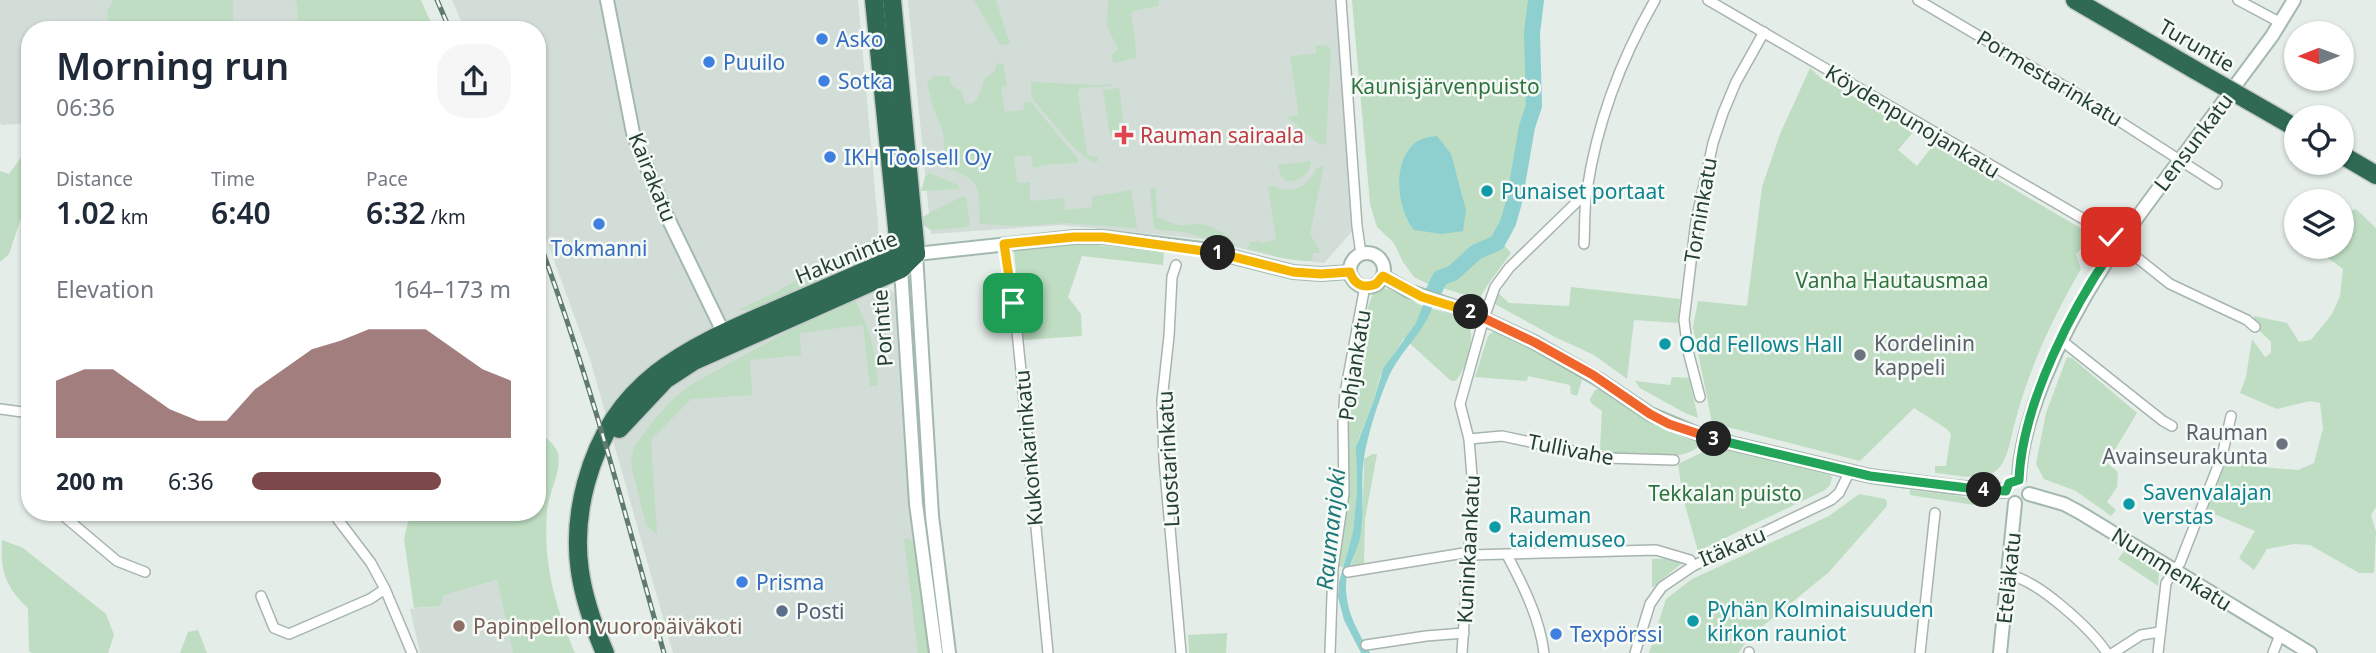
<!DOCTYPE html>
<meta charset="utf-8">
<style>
:root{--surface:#fff;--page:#f6f6f7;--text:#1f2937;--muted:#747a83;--accent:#7c484a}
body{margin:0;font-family:"Noto Sans",sans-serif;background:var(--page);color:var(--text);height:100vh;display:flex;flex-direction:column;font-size:26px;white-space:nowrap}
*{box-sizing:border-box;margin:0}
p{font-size:23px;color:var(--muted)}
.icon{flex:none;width:38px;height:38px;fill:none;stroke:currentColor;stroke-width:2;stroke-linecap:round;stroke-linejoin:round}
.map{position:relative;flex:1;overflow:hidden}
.details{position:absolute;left:21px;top:21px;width:525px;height:500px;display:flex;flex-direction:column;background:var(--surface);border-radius:28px;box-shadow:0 2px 5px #0004}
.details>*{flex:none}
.needle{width:46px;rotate:269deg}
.fabs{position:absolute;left:2284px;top:21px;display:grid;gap:14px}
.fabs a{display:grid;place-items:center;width:70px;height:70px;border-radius:50%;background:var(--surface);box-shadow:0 2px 5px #0004;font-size:35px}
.pin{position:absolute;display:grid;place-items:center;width:60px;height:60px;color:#fff;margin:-30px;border-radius:14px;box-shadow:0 4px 10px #0006}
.km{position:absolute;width:35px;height:35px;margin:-18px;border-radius:50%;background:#222;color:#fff;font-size:19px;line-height:35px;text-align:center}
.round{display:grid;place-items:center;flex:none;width:74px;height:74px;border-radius:28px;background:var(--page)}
.overview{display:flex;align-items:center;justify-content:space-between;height:119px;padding:0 35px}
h1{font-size:38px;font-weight:600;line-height:52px}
.metrics{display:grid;grid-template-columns:repeat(3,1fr);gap:10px;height:119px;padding:7px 35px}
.metrics div{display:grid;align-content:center}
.metrics b{font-size:30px;font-weight:600}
.metrics small{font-size:19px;font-weight:400}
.metrics p{font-size:19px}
.chart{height:196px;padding:14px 35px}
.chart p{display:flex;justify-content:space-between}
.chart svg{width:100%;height:126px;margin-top:7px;fill:var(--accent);opacity:.7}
ul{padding:0 35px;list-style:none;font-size:23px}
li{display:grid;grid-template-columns:112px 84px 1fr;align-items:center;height:52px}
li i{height:18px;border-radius:9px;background:var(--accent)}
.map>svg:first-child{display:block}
.built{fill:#d2ddd7}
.green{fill:#beddc2}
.water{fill:#8ed0d0}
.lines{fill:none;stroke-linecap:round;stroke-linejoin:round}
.river{stroke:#8ed0d0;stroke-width:16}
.street-casing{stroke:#a7b5ae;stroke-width:12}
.secondary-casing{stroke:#a3b9ae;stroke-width:16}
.highway-casing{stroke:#c2c9c6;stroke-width:21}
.street{stroke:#fff;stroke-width:9}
.secondary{stroke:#fff;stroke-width:12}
.highway{stroke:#306a55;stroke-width:18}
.rail-casing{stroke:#5f7a6e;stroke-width:5}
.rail{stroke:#f5faf6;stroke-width:2.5;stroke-dasharray:8;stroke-linecap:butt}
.highway-bridge-casing{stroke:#c2c9c6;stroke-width:21;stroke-linecap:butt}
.highway-bridge{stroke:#306a55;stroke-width:18}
.split-1-casing{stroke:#fff;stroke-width:14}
.split-2-casing{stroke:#fff;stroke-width:14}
.split-3-casing{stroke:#fff;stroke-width:14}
.split-4-casing{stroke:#fff;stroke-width:14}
.split-5-casing{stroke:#fff;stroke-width:14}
.split-1{stroke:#f5b400;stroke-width:9}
.split-2{stroke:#f5b400;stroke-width:9}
.split-3{stroke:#f0652b;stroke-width:9}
.split-4{stroke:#22a559;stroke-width:9}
.split-5{stroke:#22a559;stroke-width:9}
.shop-dot{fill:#3f7fe0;stroke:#f5faf6;stroke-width:2.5}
.health-dot{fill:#e0444e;stroke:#f5faf6;stroke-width:2.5}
.culture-dot{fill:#0f9aa8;stroke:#f5faf6;stroke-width:2.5}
.worship-dot{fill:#6b7280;stroke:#f5faf6;stroke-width:2.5}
.service-dot{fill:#5c6f8a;stroke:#f5faf6;stroke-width:2.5}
.education-dot{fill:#8d6e63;stroke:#f5faf6;stroke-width:2.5}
.labels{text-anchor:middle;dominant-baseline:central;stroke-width:5;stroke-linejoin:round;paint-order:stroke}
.shop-label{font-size:21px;fill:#366cbe;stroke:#f5faf6;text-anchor:start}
.street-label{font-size:21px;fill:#243f33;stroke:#f5faf6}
.park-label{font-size:21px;fill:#2f743f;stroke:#f5faf6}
.health-label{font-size:21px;fill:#be3a42;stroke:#f5faf6;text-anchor:start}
.culture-label{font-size:21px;fill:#0d838f;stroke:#f5faf6;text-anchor:start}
.worship-label{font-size:21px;fill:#5b616d;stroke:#f5faf6;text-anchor:start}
.service-label{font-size:21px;fill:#4e5e75;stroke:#f5faf6;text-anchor:start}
.education-label{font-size:21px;fill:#785e54;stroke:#f5faf6;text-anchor:start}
.water-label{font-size:23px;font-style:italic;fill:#1f7879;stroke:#f5faf6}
</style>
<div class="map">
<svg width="2376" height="653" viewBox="0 0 2376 653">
<rect width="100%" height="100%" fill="#e4ede8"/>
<g class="built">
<polygon points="0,0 401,0 415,30 30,30 30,123 2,125 0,123"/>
<polygon points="452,0 858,0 878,225 881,282 898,296 932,653 673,653 590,359 537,214 537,30 465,30"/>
<polygon points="908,0 1338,0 1357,226 1324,263 1281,258 1202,239 1061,225 931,234"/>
<polygon points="497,580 513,653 420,653 410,609 439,606 444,595"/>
</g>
<g class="green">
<polygon points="113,0 233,0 233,25 238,30 109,30 107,12"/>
<polygon points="294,0 421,0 434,30 298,30 297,3"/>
<polygon points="974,0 996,0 1010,44 1000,45"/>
<polygon points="1108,0 1159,0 1158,6 1133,11 1131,15 1135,37 1136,58 1114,63 1111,55 1118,49 1107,26"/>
<polygon points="1352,0 1533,0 1530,17 1531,100 1507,217 1492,238 1505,246 1511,253 1488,284 1479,299 1426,283 1414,277 1403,262 1394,243 1377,227 1370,204"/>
<path d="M1316,45H1325L1331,48L1326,143L1323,145C1311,142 1300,124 1286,117L1299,115L1290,57L1316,53Z"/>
<path d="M997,63L1003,64L1007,86L1001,88L1005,112L1024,110L1023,102H1031L1078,159L1077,163L1052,164L1033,168L1031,155L1014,157L1017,183L1030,182V201L1064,198L1065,210L1092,207V197L1131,190L1137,228L1067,223L1019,226L980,224C978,187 984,182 946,167L943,132L933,107L927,83L934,76H949L952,86L962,92L965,103L971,104C974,102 978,99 979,95C986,83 978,81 995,71Z"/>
<path d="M1810,68L1822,79L1914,131L1898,150L1917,166L1935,143L2094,236L2076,254L2081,269C2052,319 2028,370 2014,426C2010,440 2008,460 1997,470C1982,483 1953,474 1935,473V466H1946L1951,434L1947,429L1914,408L1860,461L1712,423L1693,327L1698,301L1747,306L1762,187L1780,134Z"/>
<polygon points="1031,82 1100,85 1112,84 1112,86 1080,88 1078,93 1087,155 1098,157 1096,164 1075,149 1035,102 1031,95"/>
<polygon points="1119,88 1125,132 1110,135 1103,90"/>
<polygon points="30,145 30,211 22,215 9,254 0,262 0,171 9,174"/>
<path d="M1311,161C1310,174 1299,182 1286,181L1281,176L1278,165Z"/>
<path d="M1324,166L1310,234L1321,253H1313L1312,261C1289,261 1269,254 1247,249L1251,242L1259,241L1260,243L1276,240L1268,187L1275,186C1293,197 1309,184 1317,168Z"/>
<polygon points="930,173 958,185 960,189 921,191 925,177"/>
<path d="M1150,187L1156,189L1157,217C1165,219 1172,224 1179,225C1185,226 1191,224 1197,224C1211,224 1229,234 1236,246L1183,232L1154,229Z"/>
<polygon points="963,196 966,198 970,224 968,227 931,230 923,225 922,219 924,216"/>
<polygon points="2356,209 2376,228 2376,507 2371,515 2376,532 2374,573 2359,573 2310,545 2294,544 2267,549 2254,570 2239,558 2255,531 2207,511 2226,462 2238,458 2247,466 2298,470 2314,463 2323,428 2320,403 2310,401 2277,409 2240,393 2246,377 2252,339 2265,357 2271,353 2271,342 2254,325 2254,316 2287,323 2299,342 2311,340 2332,314 2340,296 2343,269 2328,258 2336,247 2342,247 2342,240 2348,231 2347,212"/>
<polygon points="1084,244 1164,251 1163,265 1082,256 1068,297 1081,314 1082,336 1023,340 1014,251 1038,247"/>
<polygon points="841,262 845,263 848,273 749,310 738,310 776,292 822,265 825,266"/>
<polygon points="1571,287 1680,299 1678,323 1634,320 1627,379 1594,355 1555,337 1493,303 1497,292 1509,303 1569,306"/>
<path d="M1379,288L1388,289L1422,306L1465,318C1468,324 1471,328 1471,334C1472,346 1464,374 1455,381H1451L1404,338L1380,376L1374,400L1358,440L1356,462L1357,492L1353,532L1343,567L1337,566L1348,494V408L1368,307L1373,293Z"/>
<path d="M854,299C870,326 876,354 878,386H870L863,325L800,333L801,355L750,360L752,395L691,399L651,440L657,534L646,525L631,464L634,447L654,420L672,400L692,384L828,309Z"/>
<polygon points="1494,331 1523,343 1580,376 1582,380 1577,396 1571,394 1570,385 1528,376 1527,381 1475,377 1488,336"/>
<polygon points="2067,357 2072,358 2137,413 2107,463 2118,472 2117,487 2107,502 2116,510 2111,516 2076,491 2044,479 2036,464 2046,413"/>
<polygon points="1672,377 1689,378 1698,418 1685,413 1640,388 1635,381 1670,385"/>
<path d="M1599,389L1654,424L1697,443L1698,447C1678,464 1624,456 1600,450L1602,411L1591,403L1590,399L1595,390Z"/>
<path d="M537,430C544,436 556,445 558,453C562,472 548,493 547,512C543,566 555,604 575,653H513L497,580L444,595L440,606L414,608L404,539L410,513H537Z"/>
<polygon points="1708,446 1830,475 1832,477 1830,485 1825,490 1698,551 1683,498 1678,464 1703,452"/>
<path d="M1373,454H1377L1365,519L1364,564L1351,566C1362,530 1364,497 1364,459Z"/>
<polygon points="1910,490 1966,497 1987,502 1987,507 1916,496 1910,495"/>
<polygon points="1859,494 1885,499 1887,502 1887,506 1829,572 1752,635 1738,653 1649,653 1666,599 1692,579 1829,516"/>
<polygon points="908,538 917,544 932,653 918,653 904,539"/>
<path d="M2,540L23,548L106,614L114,635L108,653H32L29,651L28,608C6,588 0,571 2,540Z"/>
<polygon points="2125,550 2152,566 2159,573 2158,586 2118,559"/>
<polygon points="1676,558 1682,563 1652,588 1652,559"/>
<polygon points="198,630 207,653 180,653 188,632"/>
<polygon points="1227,633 1226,653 1189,653 1188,635"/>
</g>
<g class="water">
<path d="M1437,136L1451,154L1466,210L1463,231L1442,234L1414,230C1397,209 1391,161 1416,142C1422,138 1430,137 1437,136Z"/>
<path d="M1437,282C1436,325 1405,342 1389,376C1379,399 1368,433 1364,458C1360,484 1365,511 1360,538C1356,555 1345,571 1346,589C1347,614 1358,631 1370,653H1361L1344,620L1338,597L1339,582L1353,532L1357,492L1356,447L1374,400L1383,369L1416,323L1430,287Z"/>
</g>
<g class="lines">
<polyline class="river" points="1430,299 1440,278 1453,273 1476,252 1497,243 1508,223 1514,202 1527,127 1534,106 1532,33 1536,0"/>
<g class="street-casing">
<g id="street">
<polyline points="1341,0 1357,226 1361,254"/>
<polyline points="1708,0 2080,217 2111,237 2170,284 2247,320 2255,327"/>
<polyline points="1918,0 2074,92 2217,184"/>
<polyline points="2238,0 2281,23"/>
<polyline points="1004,244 1013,293 1021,371 1048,653"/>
<path d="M1584,244C1585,226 1584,208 1587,190C1597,123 1621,59 1655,0"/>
<polyline points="1176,265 1172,277 1169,336 1162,400 1164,460 1181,653"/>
<polyline points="30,312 30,342"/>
<polyline points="2061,340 2163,421 2172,426"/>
<polyline points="1700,397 1688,351 1684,320 1696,221 1713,143 1723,113 1736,82 1764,32"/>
<polyline points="0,409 30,413"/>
<polyline points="1469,439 1502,436 1606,458 1674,460"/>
<polyline points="64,513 66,518 117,561 145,572"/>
<polyline points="333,513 371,563 385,589 412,653"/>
<polyline points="1470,555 1656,550 1690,560 1693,566"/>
<path d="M1507,555C1523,585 1540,619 1544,653"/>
<polyline points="1348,572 1470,552"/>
<path d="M2008,575C2037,579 2091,629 2107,653"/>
<polyline points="261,596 274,628 289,634 370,599 385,589"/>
<polyline points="1366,645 1426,636 1464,633"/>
<polyline points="1330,653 1333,568 1344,493 1343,422 1345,393 1365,286"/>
<polyline points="1462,653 1473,489 1469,439 1460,404 1484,318 1495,287 1509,268 1587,192"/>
<polyline points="1635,653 1650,604 1662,587 1693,566 1831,500 1839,493 1850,471"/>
<polyline points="1749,653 1749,652"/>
<polyline points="1920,653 1935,513"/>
<polyline points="2113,653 2141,635 2160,632"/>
<polyline points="2158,653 2166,583 2180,563 2187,545 2222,456 2231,416"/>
<polyline points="2273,653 2280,635"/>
</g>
</g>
<g class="secondary-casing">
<g id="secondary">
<polyline points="607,0 633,133 664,210 726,338"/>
<circle cx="1367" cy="270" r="17"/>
<polyline points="901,269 916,504 936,653"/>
<polyline points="1383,276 1409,291 1470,312 1534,342 1598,379 1650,414 1705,437 1870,476 1954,487 2005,491"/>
<path d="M2019,479C2020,446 2031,412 2043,382C2079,293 2126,231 2183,156C2213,116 2242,76 2272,36L2294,0"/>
<polyline points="2029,494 2064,504 2079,512 2310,653"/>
<polyline points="949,653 932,516 916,254 1074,237 1103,237 1202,249 1293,272 1321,274 1350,272"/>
<polyline points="2000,653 2015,503"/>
</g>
</g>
<g class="highway-casing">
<g id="highway">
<polyline points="874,0 901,268"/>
<polyline points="892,0 916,254"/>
<polyline points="2075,0 2195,70"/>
<polyline points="2249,101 2296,128"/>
<polyline points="2342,155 2376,175"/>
<polyline points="619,429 665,380 694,361 901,269 916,254"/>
<path d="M605,653C580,595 569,546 586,483C614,381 683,350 773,311C815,293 857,274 900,256L916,254"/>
</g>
</g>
<use href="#street" class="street"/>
<use href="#secondary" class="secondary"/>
<use href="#highway" class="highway"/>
<g class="rail-casing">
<g id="rail">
<polyline points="437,0 450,30"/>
<path d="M537,236C588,372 625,513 664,653"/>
</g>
</g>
<use href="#rail" class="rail"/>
<g class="highway-bridge-casing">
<polyline id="highway-bridge" points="2195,70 2249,101"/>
</g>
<use href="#highway-bridge" class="highway-bridge"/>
</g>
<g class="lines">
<g class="split-1-casing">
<polyline id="split-1" points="1013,303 1004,244 1074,237 1103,237 1218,253"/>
</g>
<g class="split-2-casing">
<path id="split-2" d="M1218,253L1293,272L1321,274L1350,272C1354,285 1364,289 1376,284L1383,276L1422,297L1471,312"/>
</g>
<g class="split-3-casing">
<polyline id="split-3" points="1471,312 1534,342 1593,375 1650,414 1669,424 1714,439"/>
</g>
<g class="split-4-casing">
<polyline id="split-4" points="1714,439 1870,476 1984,490"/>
</g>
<g class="split-5-casing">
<path id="split-5" d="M1984,490L2006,491L2009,483L2019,480C2022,403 2074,303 2118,242L2111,237"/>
</g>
<use href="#split-1" class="split-1"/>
<use href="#split-2" class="split-2"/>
<use href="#split-3" class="split-3"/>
<use href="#split-4" class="split-4"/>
<use href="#split-5" class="split-5"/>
</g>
<g class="shop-dot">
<circle cx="822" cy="39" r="7"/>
<circle cx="709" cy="62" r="7"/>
<circle cx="824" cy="81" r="7"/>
<circle cx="830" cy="157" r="7"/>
<circle cx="599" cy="224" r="7"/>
<circle cx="742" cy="582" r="7"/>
<circle cx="1556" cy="634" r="7"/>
</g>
<path class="health-dot" d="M1120.5 124.5h7v7h7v7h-7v7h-7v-7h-7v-7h7z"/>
<g class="culture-dot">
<circle cx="1487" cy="191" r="7"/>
<circle cx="1665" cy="344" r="7"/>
<circle cx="2129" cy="504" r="7"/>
<circle cx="1495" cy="527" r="7"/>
<circle cx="1693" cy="621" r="7"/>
</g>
<g class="worship-dot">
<circle cx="1860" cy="355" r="7"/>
<circle cx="2282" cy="444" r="7"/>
</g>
<circle class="service-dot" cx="782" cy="611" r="7"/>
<circle class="education-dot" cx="459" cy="626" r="7"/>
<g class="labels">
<g class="shop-label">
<text x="836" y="39">Asko</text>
<text x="723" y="62">Puuilo</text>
<text x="838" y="81">Sotka</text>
<text x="844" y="157">IKH Toolsell Oy</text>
<text x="599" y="248" text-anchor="middle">Tokmanni</text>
<text x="756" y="582">Prisma</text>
<text x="1570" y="634">Texpörssi</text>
</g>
<g class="street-label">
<text transform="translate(2197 45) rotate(30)">Turuntie</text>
<text transform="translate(2050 78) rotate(31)">Pormestarinkatu</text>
<text transform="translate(1913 121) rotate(31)">Köydenpunojankatu</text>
<text transform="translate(2193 142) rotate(-53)">Lensunkatu</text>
<text transform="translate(653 177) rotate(68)">Kairakatu</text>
<text transform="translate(1700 210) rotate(-80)">Torninkatu</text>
<text transform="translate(846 257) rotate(-22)">Hakunintie</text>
<text transform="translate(882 328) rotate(-94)">Porintie</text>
<text transform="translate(1354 365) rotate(-81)">Pohjankatu</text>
<text transform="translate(1028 448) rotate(-95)">Kukonkarinkatu</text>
<text transform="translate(1571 449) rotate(11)">Tullivahe</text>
<text transform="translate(1168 459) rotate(-93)">Luostarinkatu</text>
<text transform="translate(1732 546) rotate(-23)">Itäkatu</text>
<text transform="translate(1468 549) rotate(-87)">Kuninkaankatu</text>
<text transform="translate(2172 569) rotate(32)">Nummenkatu</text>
<text transform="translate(2008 578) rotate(-84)">Eteläkatu</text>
</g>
<g class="park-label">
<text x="1445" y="86">Kaunisjärvenpuisto</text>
<text x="1892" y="280">Vanha Hautausmaa</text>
<text x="1725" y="493">Tekkalan puisto</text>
</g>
<g class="health-label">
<text x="1140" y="135">Rauman sairaala</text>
</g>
<g class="culture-label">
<text x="1501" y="191">Punaiset portaat</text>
<text x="1679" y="344">Odd Fellows Hall</text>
<text x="2143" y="492">Savenvalajan<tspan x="2143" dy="24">verstas</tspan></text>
<text x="1509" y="515">Rauman<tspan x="1509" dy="24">taidemuseo</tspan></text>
<text x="1707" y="609">Pyhän Kolminaisuuden<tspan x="1707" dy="24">kirkon rauniot</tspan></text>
</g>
<g class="worship-label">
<text x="1874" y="343">Kordelinin<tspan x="1874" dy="24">kappeli</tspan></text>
<text x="2268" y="432" text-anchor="end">Rauman<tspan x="2268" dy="24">Avainseurakunta</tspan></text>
</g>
<g class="service-label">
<text x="796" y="611">Posti</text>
</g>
<g class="education-label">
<text x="473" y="626">Papinpellon vuoropäiväkoti</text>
</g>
<g class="water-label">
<text transform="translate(1330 529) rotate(-84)">Raumanjoki</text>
</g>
</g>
</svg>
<div class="fabs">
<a><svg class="needle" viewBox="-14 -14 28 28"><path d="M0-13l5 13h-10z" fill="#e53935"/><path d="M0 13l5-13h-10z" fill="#747a83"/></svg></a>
<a><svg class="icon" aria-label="locate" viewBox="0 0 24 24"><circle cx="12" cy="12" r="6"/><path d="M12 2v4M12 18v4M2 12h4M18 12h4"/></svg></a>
<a><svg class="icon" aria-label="layers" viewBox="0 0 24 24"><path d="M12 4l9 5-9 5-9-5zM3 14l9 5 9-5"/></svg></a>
</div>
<div class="pin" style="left:1013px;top:303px;background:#1e9e55"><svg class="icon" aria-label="arrive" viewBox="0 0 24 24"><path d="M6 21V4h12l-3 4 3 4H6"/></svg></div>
<div class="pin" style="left:2111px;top:237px;background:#d93025"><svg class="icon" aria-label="check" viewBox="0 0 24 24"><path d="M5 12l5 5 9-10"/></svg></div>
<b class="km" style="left:1218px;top:253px">1</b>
<b class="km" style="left:1471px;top:312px">2</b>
<b class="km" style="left:1714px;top:439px">3</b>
<b class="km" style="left:1984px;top:490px">4</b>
<section class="details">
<div class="overview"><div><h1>Morning run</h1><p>06:36</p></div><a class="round"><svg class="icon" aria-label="share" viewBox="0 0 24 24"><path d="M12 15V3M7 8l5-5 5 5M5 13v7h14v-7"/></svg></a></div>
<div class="metrics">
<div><p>Distance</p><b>1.02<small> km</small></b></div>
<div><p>Time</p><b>6:40</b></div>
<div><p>Pace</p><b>6:32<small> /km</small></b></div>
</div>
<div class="chart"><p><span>Elevation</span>164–173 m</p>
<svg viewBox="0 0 160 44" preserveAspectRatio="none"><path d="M0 44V24L10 20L20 20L30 27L40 34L50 38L60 38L70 27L80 20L90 13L100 10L110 6L120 6L130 6L140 13L150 20L160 24V44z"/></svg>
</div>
<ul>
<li><b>200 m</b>6:36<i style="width:73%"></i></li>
</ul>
</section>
</div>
